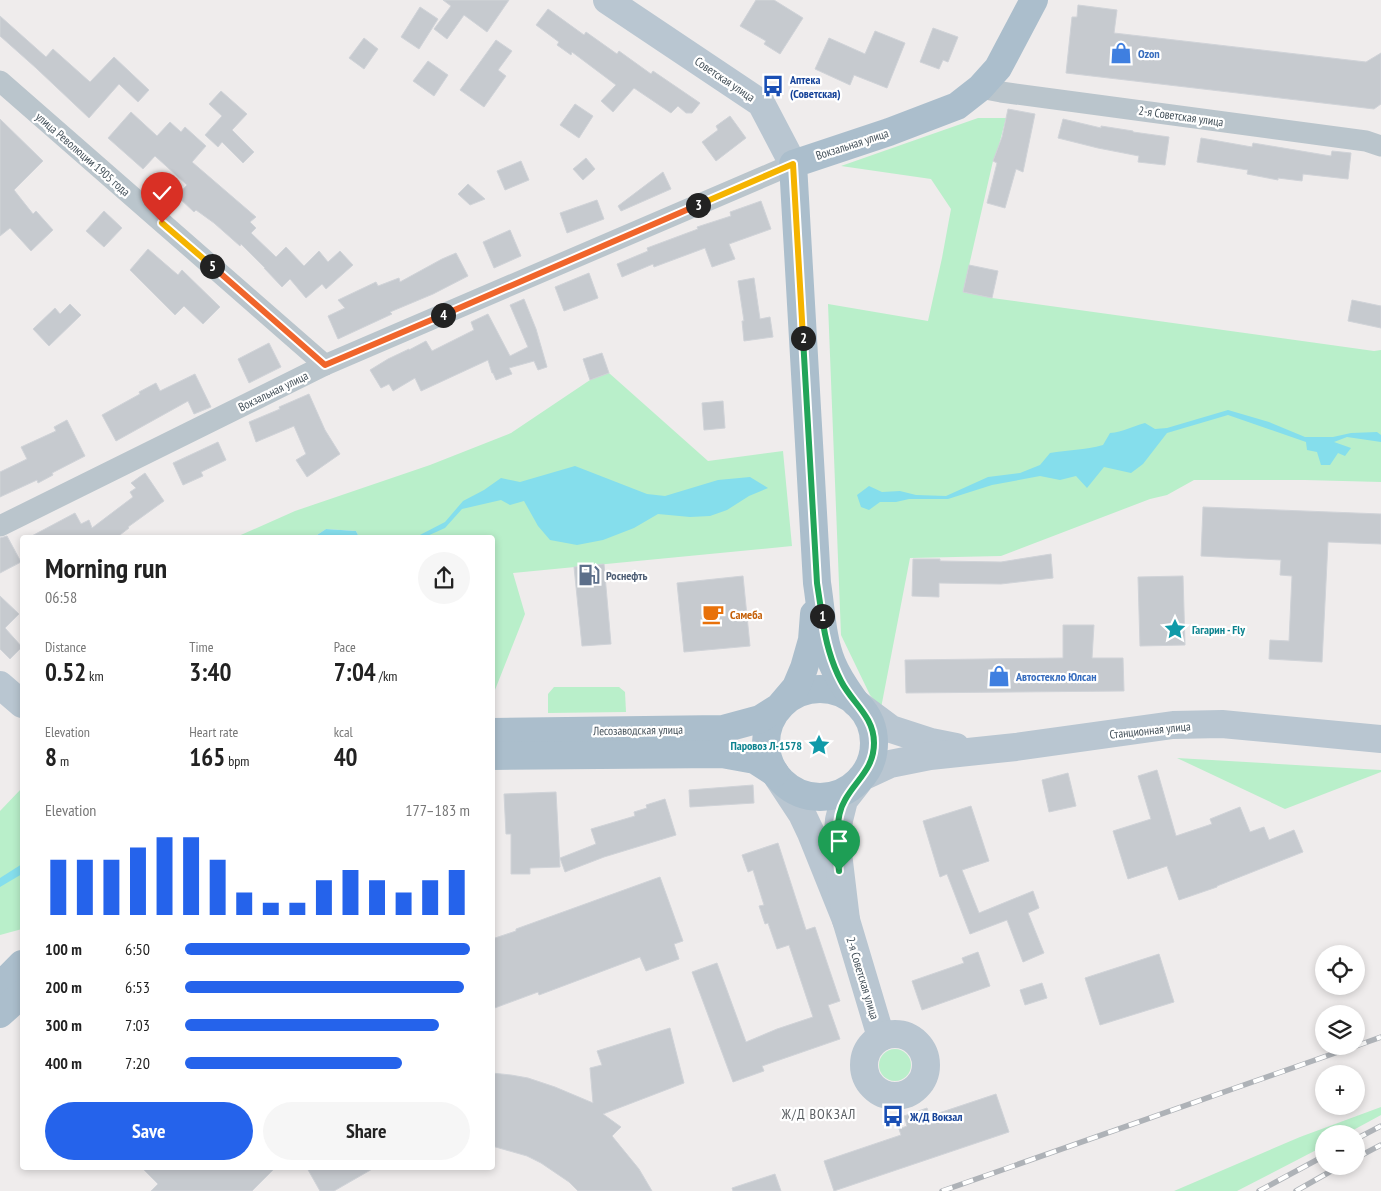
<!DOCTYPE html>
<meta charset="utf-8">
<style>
:root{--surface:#fff;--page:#f6f6f6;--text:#222;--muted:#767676;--accent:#2563eb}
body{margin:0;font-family:"PT Sans Narrow",sans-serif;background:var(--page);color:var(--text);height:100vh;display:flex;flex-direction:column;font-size:19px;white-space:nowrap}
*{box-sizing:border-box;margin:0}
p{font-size:16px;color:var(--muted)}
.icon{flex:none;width:28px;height:28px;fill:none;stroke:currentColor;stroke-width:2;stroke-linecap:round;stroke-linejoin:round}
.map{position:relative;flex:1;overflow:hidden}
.side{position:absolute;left:20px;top:535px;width:475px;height:635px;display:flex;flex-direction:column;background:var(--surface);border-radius:5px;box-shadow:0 2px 8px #0003}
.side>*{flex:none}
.tools{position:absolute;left:1315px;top:945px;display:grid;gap:10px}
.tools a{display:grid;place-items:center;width:50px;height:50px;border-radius:50%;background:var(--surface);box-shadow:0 2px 8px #0003;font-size:25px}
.pin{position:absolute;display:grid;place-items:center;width:42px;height:42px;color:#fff;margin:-51px -21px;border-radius:50% 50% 50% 0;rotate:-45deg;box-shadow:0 0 5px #0007}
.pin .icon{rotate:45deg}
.km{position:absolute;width:25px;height:25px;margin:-12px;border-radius:50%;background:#222;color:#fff;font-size:14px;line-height:25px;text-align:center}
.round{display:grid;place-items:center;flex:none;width:52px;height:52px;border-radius:26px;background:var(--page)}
.headline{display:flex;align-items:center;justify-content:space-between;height:85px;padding:0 25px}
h1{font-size:28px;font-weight:700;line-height:38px}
.metrics{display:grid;grid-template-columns:repeat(3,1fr);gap:8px;height:85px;padding:5px 25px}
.metrics div{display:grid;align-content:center}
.metrics b{font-size:25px;font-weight:700}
.metrics small{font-size:14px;font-weight:400}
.metrics p{font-size:14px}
.chart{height:140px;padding:10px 25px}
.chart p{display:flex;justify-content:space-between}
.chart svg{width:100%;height:90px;margin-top:5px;stroke:var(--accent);stroke-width:6}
.action{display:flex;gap:10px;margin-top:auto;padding:10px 25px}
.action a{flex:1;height:58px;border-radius:30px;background:var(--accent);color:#fff;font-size:20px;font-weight:700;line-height:58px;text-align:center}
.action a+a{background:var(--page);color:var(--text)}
ul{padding:0 25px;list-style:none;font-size:16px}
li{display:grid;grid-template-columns:80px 60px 1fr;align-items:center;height:38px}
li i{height:12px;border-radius:6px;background:var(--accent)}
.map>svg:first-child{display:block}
.green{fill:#b9efca}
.water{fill:#85deec}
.building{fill:#c6cacf;stroke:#d0d3d8}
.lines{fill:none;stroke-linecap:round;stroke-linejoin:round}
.street{stroke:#bac5cc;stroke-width:21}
.secondary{stroke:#b9c6d1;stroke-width:28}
.primary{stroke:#abbecc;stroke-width:28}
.rail-casing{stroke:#aeb2b7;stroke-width:5.5}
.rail{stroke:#fff;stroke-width:4;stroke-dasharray:11;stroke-linecap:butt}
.split-1-casing{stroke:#fff;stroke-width:10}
.split-2-casing{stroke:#fff;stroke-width:10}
.split-3-casing{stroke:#fff;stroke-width:10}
.split-4-casing{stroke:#fff;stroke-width:10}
.split-5-casing{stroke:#fff;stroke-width:10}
.split-6-casing{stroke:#fff;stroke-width:10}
.split-1{stroke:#22a559;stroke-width:6}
.split-2{stroke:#22a559;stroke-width:6}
.split-3{stroke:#f5b400;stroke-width:6}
.split-4{stroke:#f0652b;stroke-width:6}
.split-5{stroke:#f0652b;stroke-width:6}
.split-6{stroke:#f5b400;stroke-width:6}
.labels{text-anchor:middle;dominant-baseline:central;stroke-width:4.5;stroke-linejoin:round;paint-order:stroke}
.shop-label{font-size:12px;font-weight:bold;fill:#366cbe;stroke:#fff;text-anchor:start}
.street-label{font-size:12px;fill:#44515a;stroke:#fff}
.transit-label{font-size:12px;font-weight:bold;fill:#164399;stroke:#fff;text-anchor:start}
.service-label{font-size:12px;font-weight:bold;fill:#4e5e75;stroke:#fff;text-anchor:start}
.food-label{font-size:12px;font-weight:bold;fill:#c56008;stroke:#fff;text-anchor:start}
.culture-label{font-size:12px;font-weight:bold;fill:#0d838f;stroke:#fff;text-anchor:start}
.neighbourhood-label{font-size:14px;letter-spacing:1px;fill:#595d61;stroke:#fff}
</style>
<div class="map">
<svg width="1381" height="1191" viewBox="0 0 1381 1191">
<rect width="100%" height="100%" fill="#efecec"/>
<g class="green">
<polygon points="978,118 1006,118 999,145 993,161 963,292 992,298 1374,351 1381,350 1381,482 1305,480 1194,480 1167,495 1150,499 1001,556 910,558 881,708 870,695 841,635 828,304 928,321 942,258 951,209 931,179 841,166"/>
<polygon points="609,373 708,461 783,451 792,546 513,573 525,614 493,695 492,538 359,537 356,531 326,529 314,537 234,538 295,511 430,465 511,433 590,380"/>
<polygon points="554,687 619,687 625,692 626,712 548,713 548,694"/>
<polygon points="1177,758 1381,770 1381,772 1285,809"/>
<polygon points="22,788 22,929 0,935 0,811"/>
<circle cx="895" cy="1065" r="16"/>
<polygon points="1381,1107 1381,1115 1346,1134 1324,1134 1324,1146 1237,1191 1174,1191 1300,1137"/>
</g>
<g class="water">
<path d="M1228,410L1269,422L1305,437H1333L1351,433L1377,432L1381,435V442L1347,437L1334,442L1351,448L1345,456L1338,453L1330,465H1321L1317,452L1307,450L1306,442L1228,415L1167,433L1143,464L1131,473L1104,467L1087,488L1076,476L1060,480L1040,476L992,485L948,499H909L896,502H880L869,510L861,507L857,495L869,486L882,492L900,491L916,495L946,496L988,477L1020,473L1040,465L1050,453C1067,450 1085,450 1103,445L1110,433C1123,432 1133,426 1145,423L1155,429L1167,428Z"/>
<polygon points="575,466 647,494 665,496 718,480 750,477 768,488 749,496 727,510 710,516 690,517 658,514 634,528 603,540 577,545 550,540 538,526 524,501 510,505 501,500 462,509 445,528 425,537 416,537 445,522 463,501 484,490 501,478 520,482"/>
<polygon points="326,529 356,531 359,537 314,537"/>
<polygon points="22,864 22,874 0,887 0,878"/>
</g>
<g class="building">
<polygon points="443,0 509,0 487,32 464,15 447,39 434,29 451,6"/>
<polygon points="756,0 774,0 803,18 780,54 764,44 766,41 740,26"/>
<polygon points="1078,5 1117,10 1114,33 1366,62 1381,53 1381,104 1374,109 1066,73 1072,17 1077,17"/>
<polygon points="420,7 438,19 419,49 401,37"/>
<polygon points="548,9 584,35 586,32 617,54 619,51 651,74 653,71 700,103 692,113 686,113 678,106 671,113 634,88 613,112 601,101 616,85 572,52 571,55 557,45 559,42 536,25"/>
<polygon points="0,16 46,57 53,49 90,82 114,57 149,90 138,102 119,84 89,118 36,68 0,36"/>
<polygon points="933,28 958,37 948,62 943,60 939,69 920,62"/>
<polygon points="875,31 905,43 887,88 854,75 850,85 815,69 829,38 865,54"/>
<polygon points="364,38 378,49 364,69 349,58"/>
<polygon points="496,40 512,51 498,70 506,76 484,107 460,90"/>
<polygon points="428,61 448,75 434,96 413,81"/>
<polygon points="221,91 247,114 232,130 254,152 243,163 222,142 218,147 205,135 222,116 209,104"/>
<polygon points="575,104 593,116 579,138 560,125"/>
<polygon points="1008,109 1035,114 1023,172 1016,169 1005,208 987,203 997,163 993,161 1002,137"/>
<polygon points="131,112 157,136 170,122 181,132 185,127 206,146 192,162 256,217 250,222 256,228 251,233 276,257 286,247 304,266 319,251 328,262 340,251 353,265 326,289 322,284 306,298 290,279 282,287 264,268 265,268 241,244 240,246 214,223 196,210 194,212 177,196 187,185 155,156 143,169 108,138"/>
<polygon points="730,116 746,138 716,161 702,142 718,130 716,126"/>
<polygon points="0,119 43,161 14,190 33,214 36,211 53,230 31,251 10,228 0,236"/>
<polygon points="1063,119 1101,128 1101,126 1133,131 1133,132 1169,137 1165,165 1138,162 1139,156 1098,148 1058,138"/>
<polygon points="1201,138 1252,147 1253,143 1331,156 1332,151 1351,153 1348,179 1303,174 1302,181 1278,178 1278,180 1247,174 1248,170 1197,162"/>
<polygon points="586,158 595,169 583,180 573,169"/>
<polygon points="521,161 529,180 505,190 497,171"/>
<polygon points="663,172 671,189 621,211 618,206"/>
<polygon points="468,184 485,199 470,205 458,194"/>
<polygon points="597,200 604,219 567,233 560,213"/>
<polygon points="761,201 771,229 729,244 735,259 712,267 705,248 654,267 653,264 622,277 617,264 648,251 647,248 698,229 697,227 731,216 730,212"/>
<polygon points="104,211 122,228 104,247 86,231"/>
<polygon points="510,230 521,256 494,268 483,242"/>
<polygon points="148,249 178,275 182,270 220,307 203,324 184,306 175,315 130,270"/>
<polygon points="456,253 468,276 433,294 390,312 392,314 338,339 328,316 345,308 338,300 376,282 378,286 399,278 400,282 442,259"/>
<polygon points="969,265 998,271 992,298 963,292"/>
<polygon points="589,273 598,298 564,311 555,287"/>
<polygon points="754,278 760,319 770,317 773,337 744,341 742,321 744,321 738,281"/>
<polygon points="524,299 536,329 547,367 538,370 534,361 509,368 512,374 496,380 493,373 492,373 488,360 421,391 415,378 393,391 389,384 381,388 370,370 388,359 409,349 409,350 426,341 432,351 474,330 471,322 488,314 510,356 528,347 510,305"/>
<polygon points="1352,300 1381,306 1381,328 1348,321"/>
<polygon points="70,304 81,315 49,346 33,329 55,308 60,314"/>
<polygon points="269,343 281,367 249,383 238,359"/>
<polygon points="602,353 609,373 590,380 583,359"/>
<polygon points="195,374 211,407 194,414 188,401 116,441 102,415 140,394 139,392 156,383 160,391"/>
<polygon points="309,394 325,430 340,454 307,477 296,460 306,454 294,426 256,442 249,422 280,409 279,407"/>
<polygon points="723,401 725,428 704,430 702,403"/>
<polygon points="67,420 85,456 52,473 53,475 38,483 37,480 0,497 0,472 27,459 21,447 56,431 54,427"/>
<polygon points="218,442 226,460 201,472 203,476 183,485 173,463"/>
<polygon points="145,473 164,501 128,527 129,528 116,538 28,538 75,513 81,524 89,520 92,528 133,497 130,492 136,488 131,483"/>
<polygon points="1203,507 1381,514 1381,544 1328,542 1322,662 1269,659 1270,640 1289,641 1292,576 1280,575 1281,560 1201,556"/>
<polygon points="7,536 21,562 0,573 0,538"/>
<polygon points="1051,554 1053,578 1001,584 939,583 939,597 912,596 913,559 940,559 940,561 1001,562"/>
<polygon points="604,564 611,644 582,646 574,567"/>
<polygon points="743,576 750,646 684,652 677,583"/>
<polygon points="1183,576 1185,645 1140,646 1138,577"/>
<polygon points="0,596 19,614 5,628 22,647 10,659 0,649"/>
<polygon points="1063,625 1094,625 1092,658 1123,658 1124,691 906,693 905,660 1063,658"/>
<polygon points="1157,770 1176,836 1212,824 1210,819 1240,807 1250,832 1264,827 1269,840 1294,830 1303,852 1217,886 1217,887 1179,900 1167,866 1128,879 1113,831 1151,819 1138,776"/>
<polygon points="1068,773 1076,806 1049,812 1042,780"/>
<polygon points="753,785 754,803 690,807 689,790"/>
<polygon points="556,792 560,867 530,868 530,874 511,874 511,834 506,834 504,794"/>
<polygon points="665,799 676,835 604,857 565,872 560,858 596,844 591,829 635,816 634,812 647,808 646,805"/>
<polygon points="971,806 989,861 962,870 979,913 1033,891 1039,908 1028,913 1044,953 1023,962 1007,920 970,934 947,874 940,877 923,821"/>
<polygon points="778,843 806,930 815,927 840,1001 828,1005 840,1039 762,1066 764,1071 733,1082 692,972 717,963 746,1042 777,1029 813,1017 789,945 777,949 768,923 765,924 759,906 764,905 753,870 748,872 742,855"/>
<polygon points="660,877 683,941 674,944 679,959 646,971 640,957 539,995 538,992 492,1009 492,939 516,931 516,929"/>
<polygon points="978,952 990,986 922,1010 912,981 964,963 962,958"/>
<polygon points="1159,954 1174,1002 1100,1025 1085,978"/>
<polygon points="1042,983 1047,998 1025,1005 1020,990"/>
<polygon points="670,1028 684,1083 603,1114 621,1127 612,1136 639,1169 652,1191 578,1191 569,1182 541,1163 527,1156 492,1146 492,1073 511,1075 528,1078 555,1087 593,1103 590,1068 602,1065 597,1051"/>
<polygon points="996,1094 1009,1132 834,1191 824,1161 901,1135 899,1129 907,1126 904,1116 927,1108 930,1116"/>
<polygon points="142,1168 275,1168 252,1191 151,1191 158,1184"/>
<polygon points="307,1168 374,1168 334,1191 320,1191"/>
<polygon points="775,1174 781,1191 733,1191 732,1188"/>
</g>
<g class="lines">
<g class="street">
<polyline points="0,81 325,365"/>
<polyline points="980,88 1001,92 1366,141 1381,146"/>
<polyline points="0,526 325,365 793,164"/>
</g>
<g class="secondary">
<polyline points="607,0 761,103 793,164"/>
<polyline points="0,685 22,704"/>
<polyline points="856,703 891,729 931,742 956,747"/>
<polyline points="775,773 802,814 811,833 846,920 881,1037"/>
<polyline points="846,920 837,845 839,820 844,800 862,777 890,764 930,756 1016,747 1173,725 1222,724 1381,739"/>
<circle cx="895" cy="1065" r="31"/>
</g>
<g class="primary">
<circle cx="820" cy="743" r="54"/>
<path d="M856,703C847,690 838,678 832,663C822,639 821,608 817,583L793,164L889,132L957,106L980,88L998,68L1034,0"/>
<polyline points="492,732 723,729 760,719 779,707 796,687 804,668 812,640 814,614"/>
<polyline points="492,756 722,754 755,760 775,773"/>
<polyline points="0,986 22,964"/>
<polyline points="0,1014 22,994"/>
</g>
<g class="rail-casing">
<g id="rail">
<polyline points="1356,1046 1381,1037"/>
<polyline points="1356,1139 1381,1126"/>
<polyline points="1356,1158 1381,1145"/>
<polyline points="942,1191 1355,1046"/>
<polyline points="1259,1191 1324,1156"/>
<polyline points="1296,1191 1340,1166"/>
</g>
</g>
<use href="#rail" class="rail"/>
</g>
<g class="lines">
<g class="split-1-casing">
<path id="split-1" d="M822,616C825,639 830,660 841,681C852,703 874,716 874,743C874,769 856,780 845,800C834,818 837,850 839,871"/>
</g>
<g class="split-2-casing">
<polyline id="split-2" points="803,338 817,583 822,616"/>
</g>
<g class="split-3-casing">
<polyline id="split-3" points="698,205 793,164 803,338"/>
</g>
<g class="split-4-casing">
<polyline id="split-4" points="443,315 698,205"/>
</g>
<g class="split-5-casing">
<polyline id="split-5" points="212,266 325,365 443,315"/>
</g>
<g class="split-6-casing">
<polyline id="split-6" points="162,223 212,266"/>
</g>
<use href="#split-1" class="split-1"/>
<use href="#split-2" class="split-2"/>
<use href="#split-3" class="split-3"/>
<use href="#split-4" class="split-4"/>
<use href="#split-5" class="split-5"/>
<use href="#split-6" class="split-6"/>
</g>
<defs>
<g id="shop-bare" transform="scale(1.725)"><path d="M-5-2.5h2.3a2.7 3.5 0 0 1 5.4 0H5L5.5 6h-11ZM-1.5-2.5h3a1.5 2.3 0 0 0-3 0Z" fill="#3f7fe0" stroke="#fff" stroke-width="2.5" paint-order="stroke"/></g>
<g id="bus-bare" transform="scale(1.725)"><path d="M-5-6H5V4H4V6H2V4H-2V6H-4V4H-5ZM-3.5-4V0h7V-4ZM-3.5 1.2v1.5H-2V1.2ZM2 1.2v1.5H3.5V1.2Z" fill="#1a4fb4" stroke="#fff" stroke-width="2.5" paint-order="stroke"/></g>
<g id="fuel-bare" transform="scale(1.725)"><path d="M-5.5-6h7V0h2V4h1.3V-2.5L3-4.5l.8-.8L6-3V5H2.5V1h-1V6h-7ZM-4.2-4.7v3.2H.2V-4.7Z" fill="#5c6f8a" stroke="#fff" stroke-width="2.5" paint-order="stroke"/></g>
<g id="cafe-bare" transform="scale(1.725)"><path d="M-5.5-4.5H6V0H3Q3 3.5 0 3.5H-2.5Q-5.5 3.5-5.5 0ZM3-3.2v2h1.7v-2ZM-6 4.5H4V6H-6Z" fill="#e8710a" stroke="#fff" stroke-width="2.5" paint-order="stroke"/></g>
<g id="sight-bare" transform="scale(1.725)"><path d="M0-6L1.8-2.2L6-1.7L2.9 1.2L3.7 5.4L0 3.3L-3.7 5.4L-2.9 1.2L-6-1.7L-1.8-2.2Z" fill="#0f9aa8" stroke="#fff" stroke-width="2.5" paint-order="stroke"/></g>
</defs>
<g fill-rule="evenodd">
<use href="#shop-bare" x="1121" y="53"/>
<use href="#bus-bare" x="773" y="86"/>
<use href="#fuel-bare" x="589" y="575"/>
<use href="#cafe-bare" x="713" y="614"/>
<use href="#sight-bare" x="1175" y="629"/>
<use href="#shop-bare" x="999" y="676"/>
<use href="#sight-bare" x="819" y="745"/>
<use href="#bus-bare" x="893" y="1116"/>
</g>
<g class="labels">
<g class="shop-label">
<text x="1138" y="53">Ozon</text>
<text x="1016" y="676">Автостекло Юлсан</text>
</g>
<g class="street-label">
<text transform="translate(725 79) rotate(34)">Советская улица</text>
<text transform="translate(1181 116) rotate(8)">2-я Советская улица</text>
<text transform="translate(852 144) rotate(-18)">Вокзальная улица</text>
<text transform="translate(83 154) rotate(41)">улица Революции 1905 года</text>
<text transform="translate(273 391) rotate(-26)">Вокзальная улица</text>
<text transform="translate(638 730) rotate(-1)">Лесозаводская улица</text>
<text transform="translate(1150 730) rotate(-6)">Станционная улица</text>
<text transform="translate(863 978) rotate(73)">2-я Советская улица</text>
</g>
<g class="transit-label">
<text x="790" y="79">Аптека<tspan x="790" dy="14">(Советская)</tspan></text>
<text x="910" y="1116">Ж/Д Вокзал</text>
</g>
<g class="service-label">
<text x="606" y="575">Роснефть</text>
</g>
<g class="food-label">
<text x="730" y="614">Самеба</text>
</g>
<g class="culture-label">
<text x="1192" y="629">Гагарин - Fly</text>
<text x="802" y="745" text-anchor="end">Паровоз Л-1578</text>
</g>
<g class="neighbourhood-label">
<text x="819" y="1114">Ж/Д ВОКЗАЛ</text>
</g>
</g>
</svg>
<div class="tools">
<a><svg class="icon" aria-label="locate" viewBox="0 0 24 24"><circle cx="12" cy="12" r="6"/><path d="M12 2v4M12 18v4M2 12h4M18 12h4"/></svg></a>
<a><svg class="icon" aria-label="layers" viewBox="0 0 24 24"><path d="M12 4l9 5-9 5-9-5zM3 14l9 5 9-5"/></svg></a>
<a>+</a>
<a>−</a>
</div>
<div class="pin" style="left:839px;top:871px;background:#1e9e55"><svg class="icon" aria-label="arrive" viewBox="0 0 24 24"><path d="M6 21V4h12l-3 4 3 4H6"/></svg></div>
<div class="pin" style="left:162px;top:223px;background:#d93025"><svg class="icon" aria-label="check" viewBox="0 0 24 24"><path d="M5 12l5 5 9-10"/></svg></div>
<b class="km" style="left:822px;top:616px">1</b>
<b class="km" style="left:803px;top:338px">2</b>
<b class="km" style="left:698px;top:205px">3</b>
<b class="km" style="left:443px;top:315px">4</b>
<b class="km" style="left:212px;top:266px">5</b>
<section class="side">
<div class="headline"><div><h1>Morning run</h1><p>06:58</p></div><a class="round"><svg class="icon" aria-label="share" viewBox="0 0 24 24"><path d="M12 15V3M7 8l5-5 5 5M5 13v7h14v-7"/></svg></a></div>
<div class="metrics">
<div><p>Distance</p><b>0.52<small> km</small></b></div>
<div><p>Time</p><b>3:40</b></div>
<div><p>Pace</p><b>7:04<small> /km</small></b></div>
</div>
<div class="metrics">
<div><p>Elevation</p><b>8<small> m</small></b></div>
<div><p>Heart rate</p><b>165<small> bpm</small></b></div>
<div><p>kcal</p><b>40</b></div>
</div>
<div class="chart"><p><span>Elevation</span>177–183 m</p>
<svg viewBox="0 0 160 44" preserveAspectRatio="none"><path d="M5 44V17M15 44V17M25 44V17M35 44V11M45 44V6M55 44V6M65 44V17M75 44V33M85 44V38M95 44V38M105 44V27M115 44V22M125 44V27M135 44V33M145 44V27M155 44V22"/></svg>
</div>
<ul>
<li><b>100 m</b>6:50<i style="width:100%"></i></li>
<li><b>200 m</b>6:53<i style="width:98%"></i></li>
<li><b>300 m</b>7:03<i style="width:89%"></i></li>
<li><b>400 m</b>7:20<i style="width:76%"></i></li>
</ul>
<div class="action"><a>Save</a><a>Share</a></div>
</section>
</div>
